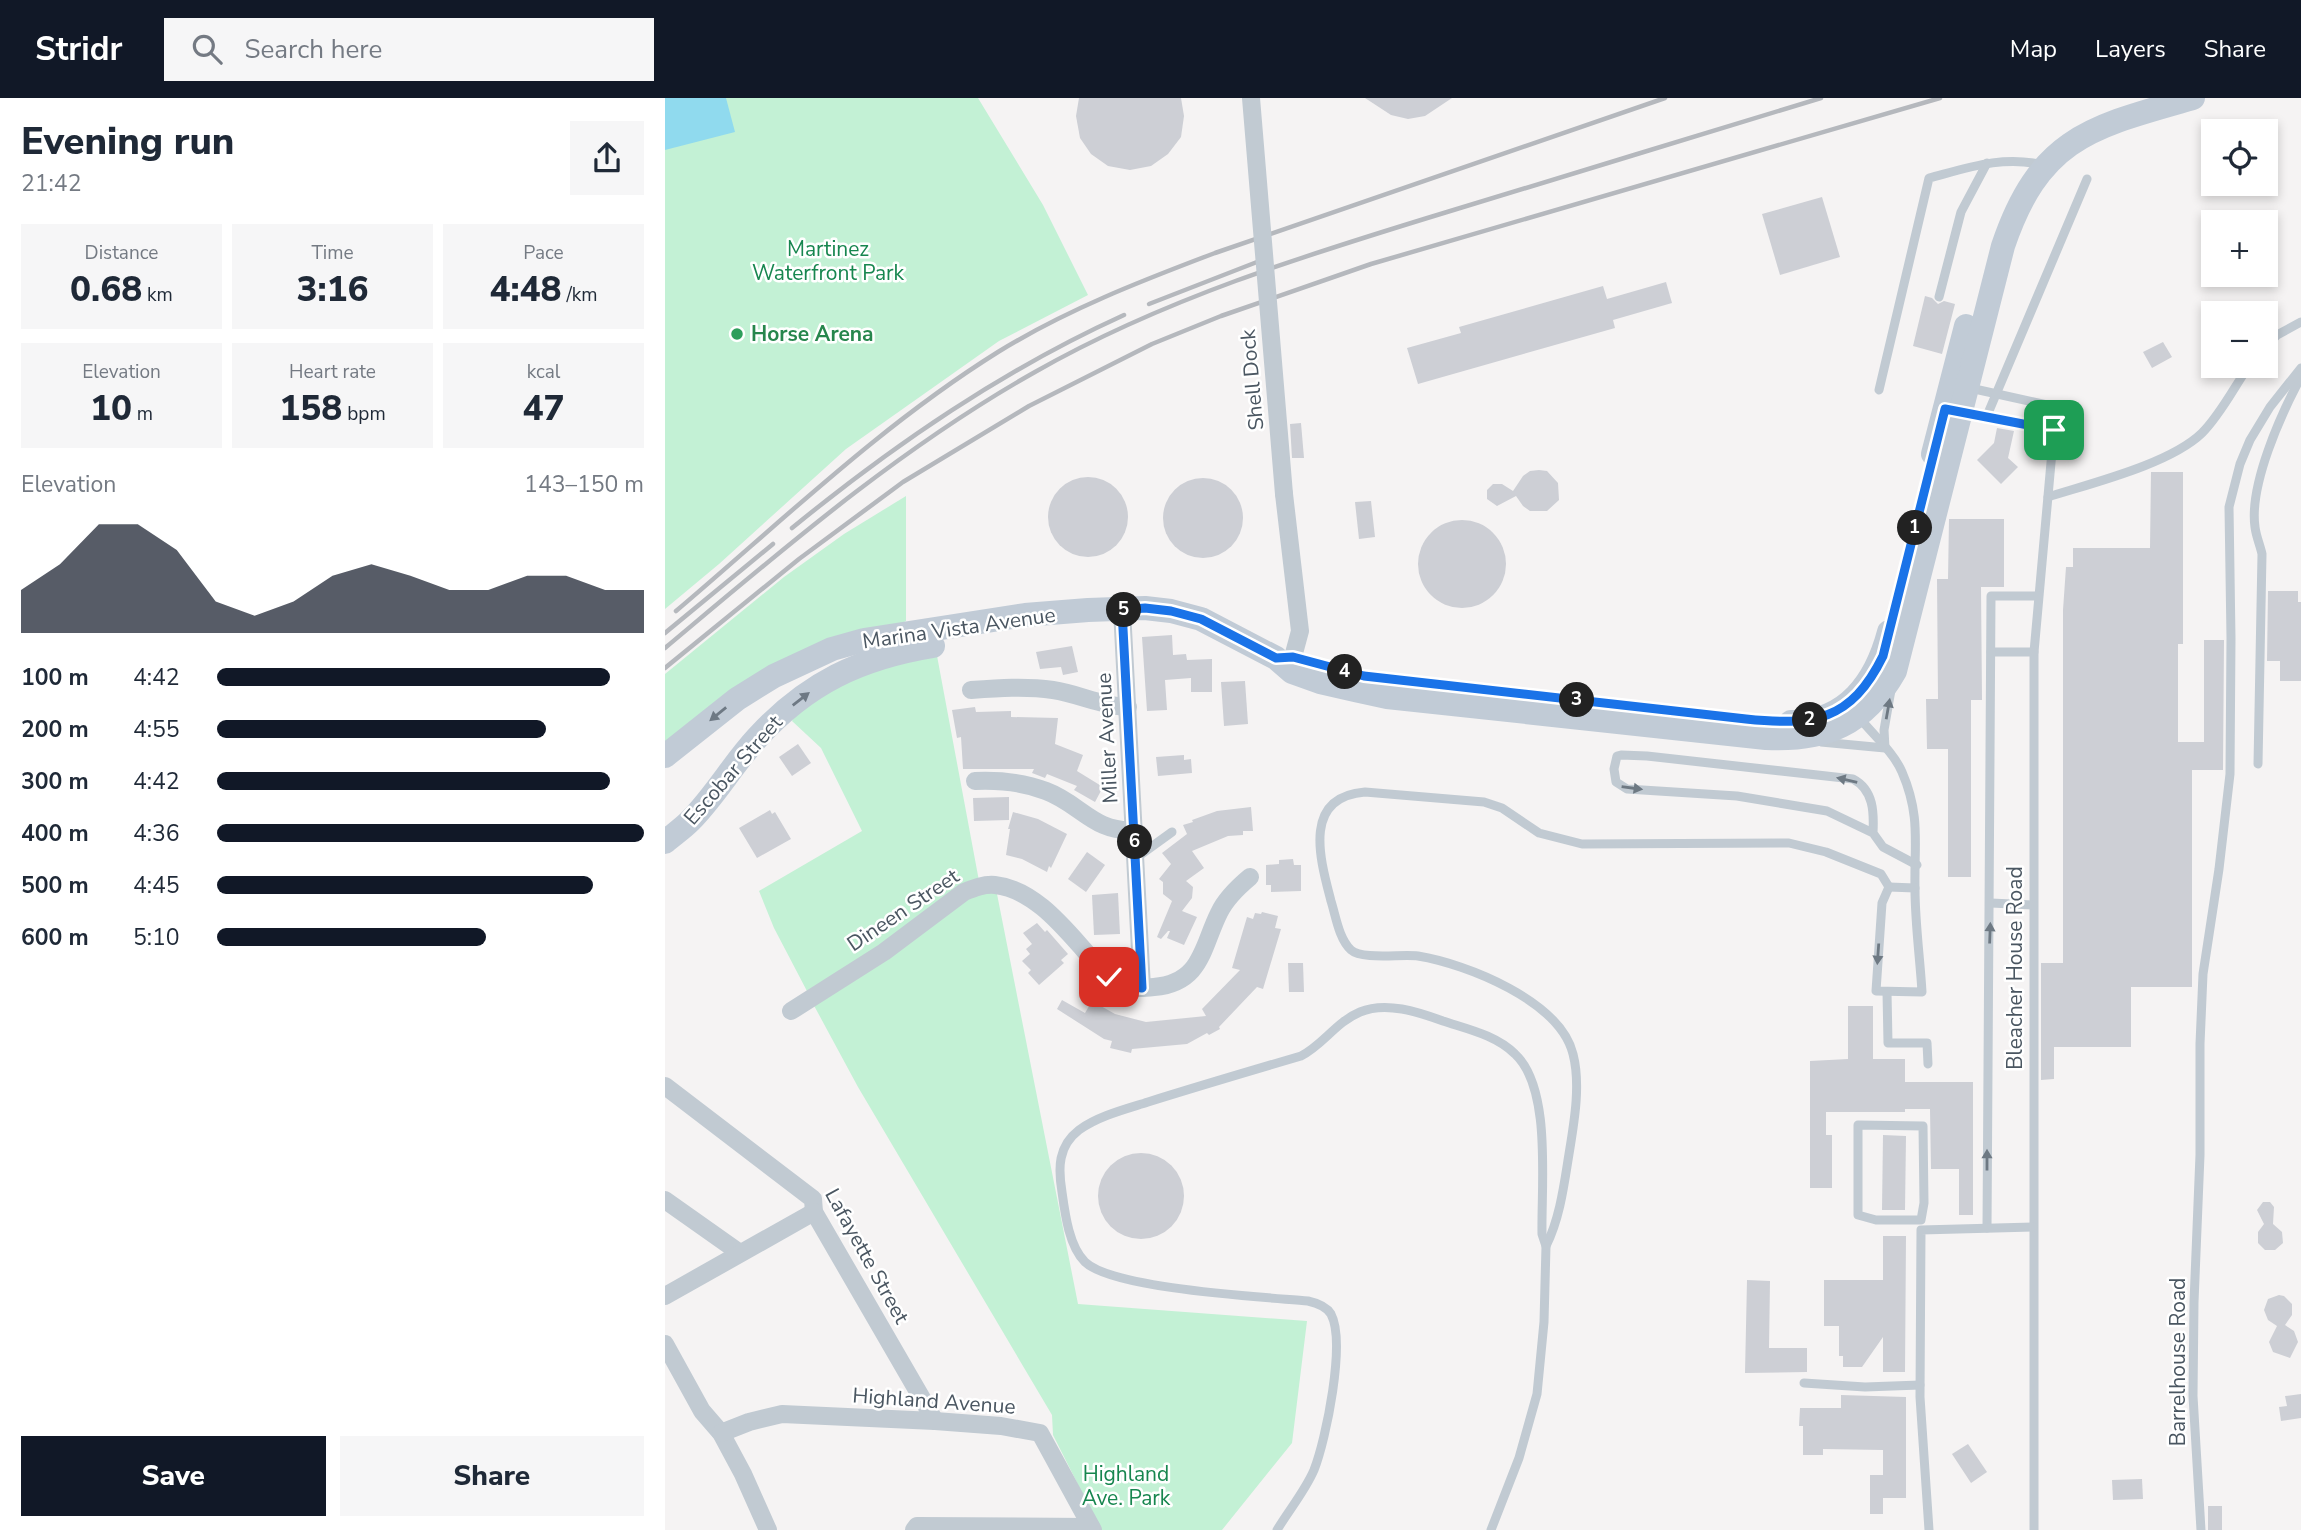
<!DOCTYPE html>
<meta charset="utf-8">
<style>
:root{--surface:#fff;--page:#f6f6f7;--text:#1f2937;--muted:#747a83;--accent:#111827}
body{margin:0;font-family:"Nunito Sans",sans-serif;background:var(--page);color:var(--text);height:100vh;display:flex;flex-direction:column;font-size:26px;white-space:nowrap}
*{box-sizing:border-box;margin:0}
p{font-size:23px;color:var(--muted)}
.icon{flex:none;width:38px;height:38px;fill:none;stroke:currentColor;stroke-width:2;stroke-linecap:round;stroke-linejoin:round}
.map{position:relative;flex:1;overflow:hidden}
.details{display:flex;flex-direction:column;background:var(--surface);width:665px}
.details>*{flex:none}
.controls{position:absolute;left:1536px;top:21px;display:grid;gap:14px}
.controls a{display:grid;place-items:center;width:77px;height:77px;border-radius:0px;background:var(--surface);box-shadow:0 4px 10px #0003;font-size:35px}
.pin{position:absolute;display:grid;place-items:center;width:60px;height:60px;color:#fff;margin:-30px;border-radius:14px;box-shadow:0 4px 10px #0006}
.km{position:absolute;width:35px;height:35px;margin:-18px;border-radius:50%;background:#222;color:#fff;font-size:19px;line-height:35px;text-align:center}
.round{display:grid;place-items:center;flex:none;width:74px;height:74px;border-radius:0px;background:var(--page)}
.headline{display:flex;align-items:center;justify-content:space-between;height:119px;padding:0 21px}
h1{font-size:38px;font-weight:800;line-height:52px}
.stats{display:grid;grid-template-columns:repeat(3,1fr);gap:10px;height:119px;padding:7px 21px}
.stats div{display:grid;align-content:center;border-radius:0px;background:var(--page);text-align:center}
.stats b{font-size:35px;font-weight:800}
.stats small{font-size:19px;font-weight:400}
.stats p{font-size:19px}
.chart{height:196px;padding:14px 21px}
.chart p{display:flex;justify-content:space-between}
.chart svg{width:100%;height:126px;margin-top:7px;fill:var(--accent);opacity:.7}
.action{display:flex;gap:14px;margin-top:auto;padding:14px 21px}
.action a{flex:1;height:80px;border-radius:0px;background:var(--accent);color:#fff;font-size:28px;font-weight:800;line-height:80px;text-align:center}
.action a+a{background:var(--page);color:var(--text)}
ul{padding:0 21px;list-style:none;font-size:23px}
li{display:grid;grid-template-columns:112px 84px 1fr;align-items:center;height:52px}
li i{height:18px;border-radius:9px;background:var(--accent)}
header{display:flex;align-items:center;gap:42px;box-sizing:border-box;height:98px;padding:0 35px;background:var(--accent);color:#fff}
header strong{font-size:33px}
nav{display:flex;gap:38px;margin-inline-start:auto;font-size:24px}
.search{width:490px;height:63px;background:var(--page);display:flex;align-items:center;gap:18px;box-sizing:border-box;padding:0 24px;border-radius:0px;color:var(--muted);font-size:26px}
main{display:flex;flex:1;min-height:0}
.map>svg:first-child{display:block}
.green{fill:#c3f1d5}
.water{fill:#90daee}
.building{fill:#cdcfd5}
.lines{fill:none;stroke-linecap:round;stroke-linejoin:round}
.service{stroke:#c1cad2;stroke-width:9}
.minor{stroke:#c1cad2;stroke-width:18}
.secondary{stroke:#c1cbd6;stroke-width:24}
.rail{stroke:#b5b8bd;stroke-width:4.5}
.minor-bridge{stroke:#c1cad2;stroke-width:18}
.oneway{fill:#6e7984}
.oneway2{fill:#6e7983}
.route-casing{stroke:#fff;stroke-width:14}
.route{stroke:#1a73e8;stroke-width:9}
.leisure-dot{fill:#2e9e5b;stroke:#fff;stroke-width:2.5}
.labels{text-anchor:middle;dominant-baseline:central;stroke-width:5;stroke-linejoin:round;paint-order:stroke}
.park-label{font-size:21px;fill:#17864f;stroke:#fff}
.leisure-label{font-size:21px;font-weight:bold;fill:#27864d;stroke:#fff;text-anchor:start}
.street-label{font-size:21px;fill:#4a5661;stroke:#fff}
</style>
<header>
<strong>Stridr</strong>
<div class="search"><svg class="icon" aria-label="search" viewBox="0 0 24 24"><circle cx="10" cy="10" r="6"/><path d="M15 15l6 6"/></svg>Search here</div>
<nav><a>Map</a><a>Layers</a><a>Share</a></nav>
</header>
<main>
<section class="details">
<div class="headline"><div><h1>Evening run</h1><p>21:42</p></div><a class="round"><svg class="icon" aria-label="share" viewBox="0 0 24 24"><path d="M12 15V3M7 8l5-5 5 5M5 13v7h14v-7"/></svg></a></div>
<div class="stats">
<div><p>Distance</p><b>0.68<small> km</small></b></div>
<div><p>Time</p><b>3:16</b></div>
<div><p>Pace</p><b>4:48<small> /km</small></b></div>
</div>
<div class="stats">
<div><p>Elevation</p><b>10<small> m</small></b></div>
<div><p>Heart rate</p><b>158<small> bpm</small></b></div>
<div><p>kcal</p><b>47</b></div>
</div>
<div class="chart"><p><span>Elevation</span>143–150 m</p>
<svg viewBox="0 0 160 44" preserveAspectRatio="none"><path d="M0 44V29L10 20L20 6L30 6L40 15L50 33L60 38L70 33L80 24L90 20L100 24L110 29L120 29L130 24L140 24L150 29L160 29V44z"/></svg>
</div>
<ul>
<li><b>100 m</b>4:42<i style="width:92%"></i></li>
<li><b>200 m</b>4:55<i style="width:77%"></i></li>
<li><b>300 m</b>4:42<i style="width:92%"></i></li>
<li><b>400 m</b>4:36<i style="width:100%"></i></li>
<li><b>500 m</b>4:45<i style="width:88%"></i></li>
<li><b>600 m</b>5:10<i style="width:63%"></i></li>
</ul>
<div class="action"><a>Save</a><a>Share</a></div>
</section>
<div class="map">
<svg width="1636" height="1432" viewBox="0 0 1636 1432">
<rect width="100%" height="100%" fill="#f5f3f3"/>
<g class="green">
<polygon points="0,0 313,0 378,107 423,197 334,243 181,351 54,466 0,511"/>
<polygon points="241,398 241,523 0,647 0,576 119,479 179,436"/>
<polygon points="270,547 314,783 143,895 109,830 94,793 197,733 156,650 127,623 144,594"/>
<polygon points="316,792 332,796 413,1206 642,1223 627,1345 557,1432 436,1432 388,1337 387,1317 193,989 146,902"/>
</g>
<polygon class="water" points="0,0 61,0 70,34 0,52"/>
<g class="building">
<polygon points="414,0 516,0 519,18 516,39 503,56 486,68 465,72 443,68 426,56 415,40 411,18"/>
<polygon points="700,0 787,0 760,18 743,21 726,17"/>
<polygon points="1157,99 1175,159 1115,177 1097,116"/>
<polygon points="1001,184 1007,205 948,222 950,230 753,286 742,250 796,235 794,229 938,188 942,201"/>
<polygon points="1260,198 1267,200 1273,206 1279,203 1290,206 1277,256 1248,248"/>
<polygon points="1498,244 1507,259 1487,270 1478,254"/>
<polygon points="636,325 639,360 627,360 625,326"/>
<polygon points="1332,330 1349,333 1343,360 1353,369 1336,386 1312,362 1329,345"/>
<polygon points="874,372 882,373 893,385 894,402 882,413 865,413 858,408 851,398 832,408 822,401 822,392 828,386 837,386 848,393 858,378 865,373"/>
<polygon points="1486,374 1518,374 1518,546 1513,546 1513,644 1539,644 1539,542 1559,542 1558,672 1527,672 1527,889 1466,889 1466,949 1389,949 1389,981 1376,982 1376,865 1398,865 1398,512 1401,469 1408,469 1408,450 1485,450"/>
<circle cx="423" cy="419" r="40"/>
<circle cx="538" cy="420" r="40"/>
<polygon points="706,403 710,439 694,441 690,404"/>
<polygon points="1284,421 1339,421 1339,489 1316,489 1317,602 1306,602 1306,779 1283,779 1283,651 1262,651 1261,601 1273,601 1272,481 1283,481"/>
<circle cx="797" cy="466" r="44"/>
<polygon points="1603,493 1633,493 1633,504 1636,504 1636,583 1615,583 1615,563 1602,563"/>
<polygon points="507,537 508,557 521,556 522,562 547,561 547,594 526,594 526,580 500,582 502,612 482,613 477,539"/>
<polygon points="407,548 413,574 398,577 396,569 375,571 371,554"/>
<polygon points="580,583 583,626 559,628 556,584"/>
<polygon points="310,609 311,614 346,613 346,619 393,620 390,646 418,657 412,673 438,689 430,704 409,692 412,688 382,676 380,680 367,675 369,671 298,671 296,639 292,640 287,612"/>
<polygon points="133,646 146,665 127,678 114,659"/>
<polygon points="519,657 519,662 526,661 527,675 493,678 491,659"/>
<polygon points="344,699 344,722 309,723 308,700"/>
<polygon points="586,709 588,733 578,733 578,737 563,738 527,753 539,770 521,783 528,789 527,800 517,813 532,819 519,847 502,840 505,833 503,833 496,841 492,839 507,803 498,796 498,784 494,781 506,766 497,755 522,736 518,727 528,724 527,722 552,713"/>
<polygon points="105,712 107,716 110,714 126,741 92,760 74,730"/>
<polygon points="348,714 373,721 402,736 386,770 384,768 382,774 357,761 341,757 345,731 343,731"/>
<polygon points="422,754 440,767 421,794 403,781"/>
<polygon points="628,761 629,767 636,767 636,793 606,794 606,787 601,787 601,767 614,766 614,762"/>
<polygon points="453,795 455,836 429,837 427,797"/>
<polygon points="597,814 613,818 610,830 616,831 598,891 592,889 554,929 555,931 544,937 542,935 522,946 467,951 466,955 445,950 447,943 439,941 392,911 397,902 420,915 427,903 450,916 481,924 541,918 537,911 575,872 567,870 582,819 588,821 590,815 596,816"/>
<polygon points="372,825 380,834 382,832 403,856 396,862 399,865 374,887 363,875 366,872 357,863 365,856 361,851 367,846 358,835"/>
<polygon points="623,865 638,865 639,894 624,894"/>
<polygon points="1183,908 1208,908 1208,961 1240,961 1240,984 1308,984 1308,1117 1294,1117 1294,1071 1266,1071 1265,1011 1240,1011 1240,1014 1161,1014 1161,1037 1167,1037 1167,1090 1145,1090 1145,963 1183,961"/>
<polygon points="1218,1037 1241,1038 1240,1112 1217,1112"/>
<circle cx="476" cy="1098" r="43"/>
<polygon points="1598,1104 1605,1104 1609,1109 1608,1126 1617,1134 1618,1145 1610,1152 1600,1152 1593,1145 1593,1134 1599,1126 1592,1112"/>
<polygon points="1218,1138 1241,1138 1240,1274 1218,1274 1218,1239 1197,1269 1178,1269 1178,1258 1174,1258 1174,1228 1159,1228 1159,1182 1218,1182"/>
<polygon points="1082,1182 1105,1183 1104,1250 1142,1250 1142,1274 1080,1275"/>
<polygon points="1614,1197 1619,1198 1627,1206 1627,1217 1620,1227 1629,1233 1633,1244 1625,1260 1608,1254 1604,1244 1612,1228 1603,1222 1599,1212 1603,1201"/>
<polygon points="1636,1296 1636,1320 1616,1323 1614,1309 1622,1308 1620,1298"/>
<polygon points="1176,1297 1241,1299 1241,1400 1218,1400 1218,1416 1205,1416 1205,1377 1218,1377 1218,1352 1158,1351 1158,1357 1138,1357 1138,1328 1134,1328 1135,1310 1176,1310"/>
<polygon points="1303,1346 1322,1374 1306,1385 1287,1356"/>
<polygon points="1477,1381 1478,1401 1448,1402 1447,1382"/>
<rect x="1543" y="1408" width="14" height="24"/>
</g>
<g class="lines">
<g class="service">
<polyline points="1274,199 1296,114 1322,65"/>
<polyline points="1601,248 1612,237 1636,224"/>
<polyline points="1305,290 1391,309 1369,554 1369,1432"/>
<path d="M1214,292L1264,80C1302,70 1338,57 1378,67"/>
<polyline points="1299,315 1389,332"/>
<polyline points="1321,320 1422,81"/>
<path d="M1383,399C1427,385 1505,366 1537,335C1556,316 1569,289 1584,268"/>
<polyline points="1326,554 1369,554"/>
<path d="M1193,618C1207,636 1228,653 1237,674C1256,718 1249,746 1250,791C1250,825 1255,860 1257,894L1211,893L1217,805L1224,789"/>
<polyline points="1156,644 1220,650 1219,632 1226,592"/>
<path d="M1593,666L1597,456C1595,447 1591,438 1590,429C1584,387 1616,316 1636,279"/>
<path d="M1208,735C1209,715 1209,692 1188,681L982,658L956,657L952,658L949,671L951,684L962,691L1072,698L1162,713L1208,735L1218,749L1252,767"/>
<polyline points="471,760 507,734"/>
<polyline points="1224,789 1250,790"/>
<polyline points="1326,805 1368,807"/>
<polyline points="1222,894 1223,945 1262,945 1263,966"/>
<polygon points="1193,1027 1258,1028 1259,1105 1256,1122 1211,1122 1193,1117"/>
<polyline points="1322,1130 1326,498 1373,498"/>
<path d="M881,1148C895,1120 899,1087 904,1056C909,1025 916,987 908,956C895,903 802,866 753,858C736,856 697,862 686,852C674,841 671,819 666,803C655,761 637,699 700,694L819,704L837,710L874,735L917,746L1124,745L1161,754L1216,776L1224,789"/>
<polyline points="1139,1285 1200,1289 1255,1287"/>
<path d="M612,1432C624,1412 640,1393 649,1372C661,1342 681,1244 666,1216C661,1208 652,1205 643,1203C599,1199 448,1191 420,1164C404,1148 400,1116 397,1094C393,1070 393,1048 414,1032C433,1018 461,1011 483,1004C534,988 585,973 636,958C658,947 671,924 695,914C721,903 753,914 778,923C802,931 831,937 850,956C887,990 876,1088 877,1136L881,1148L879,1224L872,1296L854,1360L826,1432"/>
<polyline points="1264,1432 1255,1299 1256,1132 1368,1129"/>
<polyline points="1536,1432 1528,1298 1529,1204 1535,1057 1535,946 1538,876 1554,771 1565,676 1566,540 1564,409 1575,366 1585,342 1605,309 1636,270"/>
</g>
<g class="minor">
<polyline points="619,396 635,533 628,559"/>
<polyline points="457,512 477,890"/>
<path d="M306,592C333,590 361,588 388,592C414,596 437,608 463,609"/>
<path d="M310,683C334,682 358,684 381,693C416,706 429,735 470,732"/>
<path d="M126,913L219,854L299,794C309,790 319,786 330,787C367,791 396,826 419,852C430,865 441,880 458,887C468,891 479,890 489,889C537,885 537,849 554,815C561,800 573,789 585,779"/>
<polyline points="0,988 148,1101 149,1114 270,1323"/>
<polyline points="0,1102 75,1155"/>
<polyline points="0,1198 149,1114"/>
<polyline points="0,1246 37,1313 56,1335 78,1376 103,1432"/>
<polyline points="56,1335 84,1324 117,1316 270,1323 336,1328 375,1335 428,1432"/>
<polyline points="249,1432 252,1428 426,1429"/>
</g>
<g class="secondary">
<polyline points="1268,356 1301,228"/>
<path d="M1126,624C1182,625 1211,583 1224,534"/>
<path d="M0,658L72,601L109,578L167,551L199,542L360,517L423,512L480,510L506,513L536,521L611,560L627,574L655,584L690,592L722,599L1101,640C1161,643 1200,626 1230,573L1338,148C1375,39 1426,29 1528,0"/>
<path d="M0,744C8,737 17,731 25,723C50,698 68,666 92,640C142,585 195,560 268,548"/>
</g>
<g class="rail">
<polyline points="484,206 592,164"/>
<path d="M127,430C230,346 338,272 459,217"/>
<path d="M11,513C116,424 216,327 333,254C401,212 476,183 550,155L1000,0"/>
<polyline points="0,535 108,446"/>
<path d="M0,550C118,451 235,350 370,274C498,201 641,157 782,114C907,76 1031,38 1156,0"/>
<polyline points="0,570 134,461 238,384 364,308 487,246 556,218 706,166 1275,0"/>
</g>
<polyline class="minor-bridge" points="586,0 619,396"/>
</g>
<defs><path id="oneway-solid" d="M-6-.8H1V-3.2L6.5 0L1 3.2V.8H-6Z" transform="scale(1.75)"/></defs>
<g class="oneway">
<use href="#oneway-solid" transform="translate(136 601) rotate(-38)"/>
<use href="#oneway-solid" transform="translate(53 616) rotate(141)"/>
</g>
<g class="oneway2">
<use href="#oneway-solid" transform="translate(1223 611) rotate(-80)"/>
<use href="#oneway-solid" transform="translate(1182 682) rotate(-167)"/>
<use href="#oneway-solid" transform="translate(967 690) rotate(8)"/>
<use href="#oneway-solid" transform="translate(1325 835) rotate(-88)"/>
<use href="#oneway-solid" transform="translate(1213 856) rotate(94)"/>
<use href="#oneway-solid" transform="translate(1322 1062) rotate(-90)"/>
</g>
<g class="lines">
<g class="route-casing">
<path id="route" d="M444,879L460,888L477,890L457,512L480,510L506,513L536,521L611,560L628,559L699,578L1081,621C1149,628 1186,623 1218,558L1280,311L1389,332"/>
</g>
<use href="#route" class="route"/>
</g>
<circle class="leisure-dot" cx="72" cy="236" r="7"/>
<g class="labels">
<g class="park-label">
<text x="163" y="151">Martinez<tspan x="163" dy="24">Waterfront Park</tspan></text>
<text x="461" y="1376">Highland<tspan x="461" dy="24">Ave. Park</tspan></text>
</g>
<g class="leisure-label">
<text x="86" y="236">Horse Arena</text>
</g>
<g class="street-label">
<text transform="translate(587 282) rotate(-95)">Shell Dock</text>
<text transform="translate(294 530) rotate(-8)">Marina Vista Avenue</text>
<text transform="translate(442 640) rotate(-93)">Miller Avenue</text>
<text transform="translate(68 672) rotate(-49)">Escobar Street</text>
<text transform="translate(238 812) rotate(-34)">Dineen Street</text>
<text transform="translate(1350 870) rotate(-90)">Bleacher House Road</text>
<text transform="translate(202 1158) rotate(61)">Lafayette Street</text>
<text transform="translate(1513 1264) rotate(-90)">Barrelhouse Road</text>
<text transform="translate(269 1303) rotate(4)">Highland Avenue</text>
</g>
</g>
</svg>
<div class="controls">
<a><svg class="icon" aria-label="locate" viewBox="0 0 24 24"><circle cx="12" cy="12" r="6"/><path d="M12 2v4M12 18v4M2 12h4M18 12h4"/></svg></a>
<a>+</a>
<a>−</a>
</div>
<div class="pin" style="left:1389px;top:332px;background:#1e9e55"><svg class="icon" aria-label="arrive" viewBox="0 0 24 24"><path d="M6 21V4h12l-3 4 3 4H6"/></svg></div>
<div class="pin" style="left:444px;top:879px;background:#d93025"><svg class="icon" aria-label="check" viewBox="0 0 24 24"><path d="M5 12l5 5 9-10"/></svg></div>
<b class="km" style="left:1250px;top:430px">1</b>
<b class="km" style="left:1145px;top:622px">2</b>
<b class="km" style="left:912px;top:602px">3</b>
<b class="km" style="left:680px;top:574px">4</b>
<b class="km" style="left:459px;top:512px">5</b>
<b class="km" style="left:470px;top:744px">6</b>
</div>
</main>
